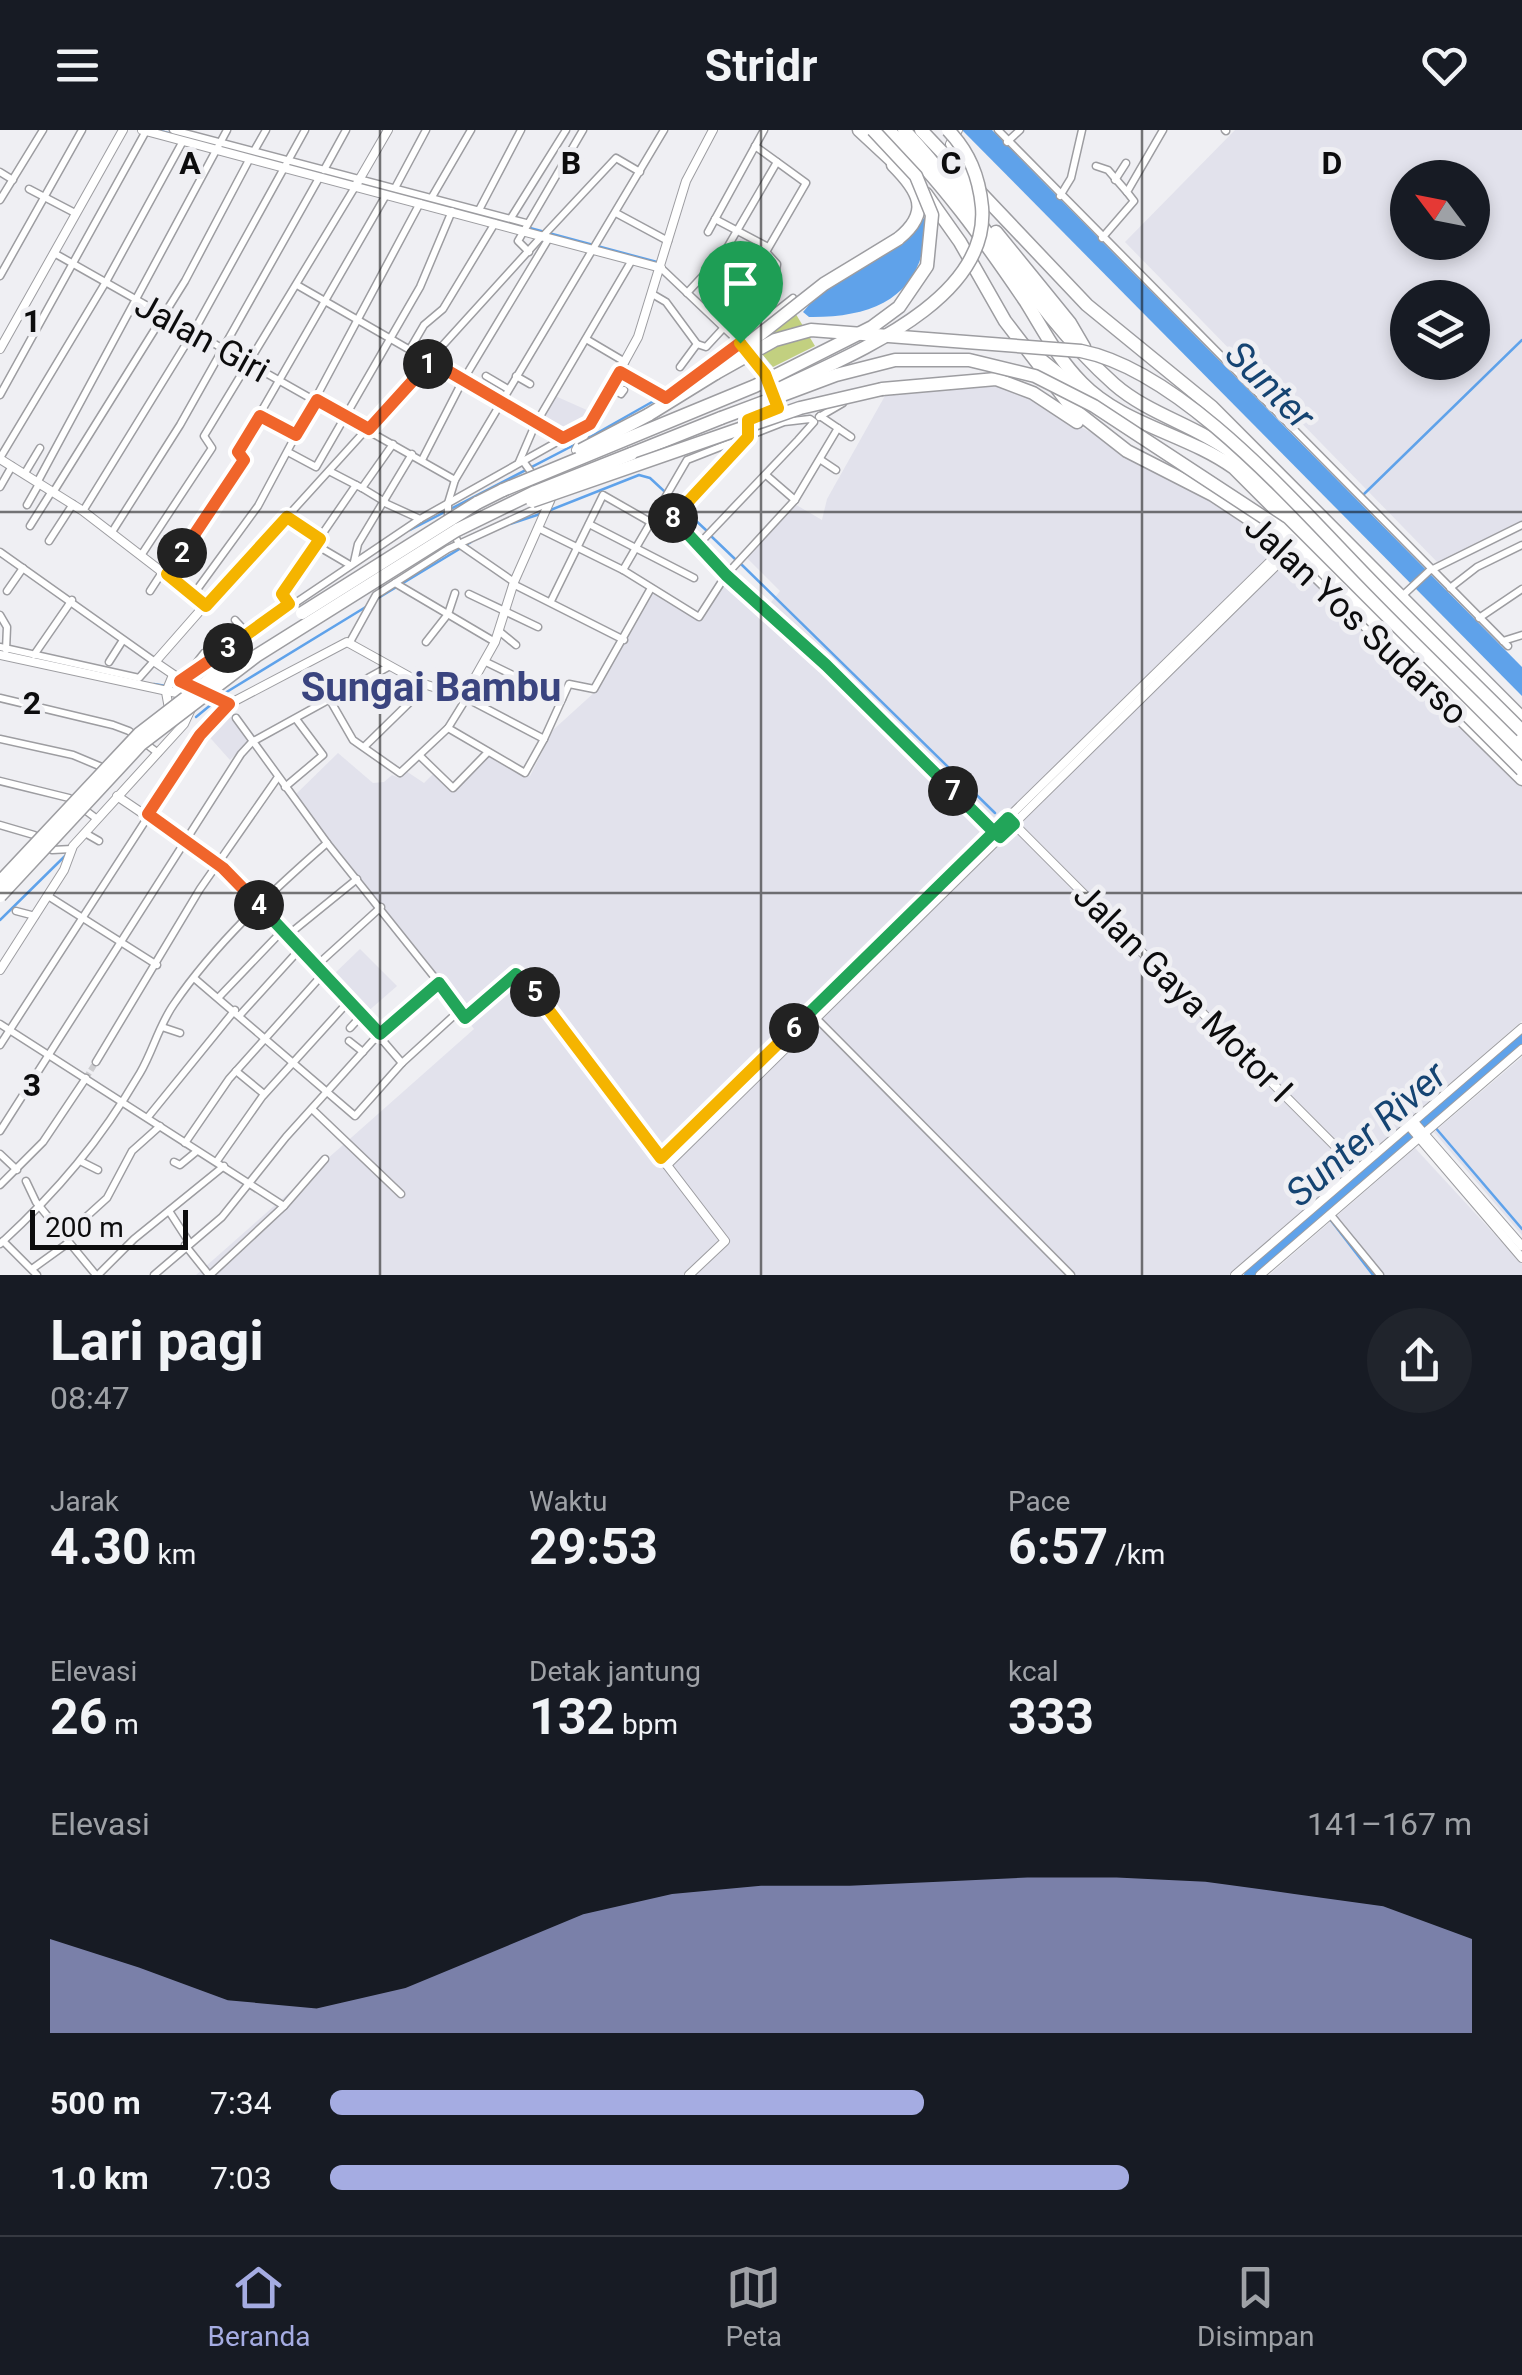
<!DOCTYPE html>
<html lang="id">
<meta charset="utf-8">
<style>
:root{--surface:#171b24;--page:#20242c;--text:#f1f3f6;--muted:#9ea1a6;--line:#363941;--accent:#a5ace2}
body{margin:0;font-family:Roboto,sans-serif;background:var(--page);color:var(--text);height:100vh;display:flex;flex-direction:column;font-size:38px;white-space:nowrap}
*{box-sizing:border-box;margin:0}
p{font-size:32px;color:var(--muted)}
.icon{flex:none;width:55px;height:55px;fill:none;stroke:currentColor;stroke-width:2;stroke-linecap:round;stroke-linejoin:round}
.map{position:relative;height:1145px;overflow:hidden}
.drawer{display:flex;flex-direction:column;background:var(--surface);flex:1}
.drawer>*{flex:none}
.needle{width:65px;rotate:302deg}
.fabs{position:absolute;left:1390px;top:30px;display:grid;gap:20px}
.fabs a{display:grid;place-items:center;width:100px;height:100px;border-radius:50%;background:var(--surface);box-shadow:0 5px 15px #0003;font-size:50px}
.scale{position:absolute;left:30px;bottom:25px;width:158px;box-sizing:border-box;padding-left:10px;border:5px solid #0c0c0d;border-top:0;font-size:28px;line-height:35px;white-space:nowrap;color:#0c0c0d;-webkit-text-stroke:8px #efeff3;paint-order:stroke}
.pin{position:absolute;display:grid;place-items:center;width:85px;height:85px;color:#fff;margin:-102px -42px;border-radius:50% 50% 50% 0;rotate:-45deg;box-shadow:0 0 10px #0007}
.pin .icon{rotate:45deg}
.km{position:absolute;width:50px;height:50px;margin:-25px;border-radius:50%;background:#222;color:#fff;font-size:28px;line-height:50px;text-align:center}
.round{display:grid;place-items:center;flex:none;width:105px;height:105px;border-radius:52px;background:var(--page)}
.head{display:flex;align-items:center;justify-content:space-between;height:170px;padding:0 50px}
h1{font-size:55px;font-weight:700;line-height:75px}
.stats{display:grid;grid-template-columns:repeat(3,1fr);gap:15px;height:170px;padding:10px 50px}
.stats div{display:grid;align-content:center}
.stats b{font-size:50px;font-weight:700}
.stats small{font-size:28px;font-weight:400}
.stats p{font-size:28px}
.chart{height:280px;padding:20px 50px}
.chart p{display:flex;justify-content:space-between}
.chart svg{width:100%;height:180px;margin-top:10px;fill:var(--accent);opacity:.7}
ul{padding:0 50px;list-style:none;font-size:32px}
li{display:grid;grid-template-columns:160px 120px 1fr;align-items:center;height:75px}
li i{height:25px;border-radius:12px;background:var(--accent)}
header{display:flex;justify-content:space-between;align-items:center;height:130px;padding:0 50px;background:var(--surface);font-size:45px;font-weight:700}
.tab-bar{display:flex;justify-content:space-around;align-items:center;height:140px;border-top:2px solid var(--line);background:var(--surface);font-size:28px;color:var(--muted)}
.tab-bar a{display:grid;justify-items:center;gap:5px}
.tab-bar .selected{color:var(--accent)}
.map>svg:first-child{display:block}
.built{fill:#e2e2ec;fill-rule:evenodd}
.green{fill:#c2d080}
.water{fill:#5fa2ea}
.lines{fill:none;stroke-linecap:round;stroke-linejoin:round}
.stream{stroke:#5fa2ea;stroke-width:2.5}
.river{stroke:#5fa2ea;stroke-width:10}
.street-tunnel{stroke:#cdcdd0;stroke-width:6;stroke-dasharray:6 3;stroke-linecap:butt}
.street-casing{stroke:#9d9da1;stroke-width:9}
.secondary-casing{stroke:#9d9da1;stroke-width:10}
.highway-casing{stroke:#9d9da1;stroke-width:15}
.street{stroke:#fff;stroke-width:6}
.secondary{stroke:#fff;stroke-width:8}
.highway{stroke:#fff;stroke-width:12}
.highway-bridge-casing{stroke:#9d9da1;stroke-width:15;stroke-linecap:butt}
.highway-bridge{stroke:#fff;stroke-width:12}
.split-1-casing{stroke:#fff;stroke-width:20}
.split-2-casing{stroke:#fff;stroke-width:20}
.split-3-casing{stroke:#fff;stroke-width:20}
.split-4-casing{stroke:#fff;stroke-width:20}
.split-5-casing{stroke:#fff;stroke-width:20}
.split-6-casing{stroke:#fff;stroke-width:20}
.split-7-casing{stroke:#fff;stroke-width:20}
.split-8-casing{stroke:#fff;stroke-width:20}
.split-9-casing{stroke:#fff;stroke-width:20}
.split-1{stroke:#f0652b;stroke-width:12}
.split-2{stroke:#f0652b;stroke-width:12}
.split-3{stroke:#f5b400;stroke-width:12}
.split-4{stroke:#f0652b;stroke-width:12}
.split-5{stroke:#22a559;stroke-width:12}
.split-6{stroke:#f5b400;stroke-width:12}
.split-7{stroke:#22a559;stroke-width:12}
.split-8{stroke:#22a559;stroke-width:12}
.split-9{stroke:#f5b400;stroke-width:12}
.grid{fill:none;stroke:#0c0c0d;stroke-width:2.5;stroke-opacity:0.55}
.labels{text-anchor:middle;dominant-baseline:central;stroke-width:10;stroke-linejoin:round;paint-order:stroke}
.street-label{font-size:35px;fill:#0c0c0d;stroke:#efeff3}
.water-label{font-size:38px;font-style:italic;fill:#154472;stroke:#efeff3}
.quarter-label{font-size:40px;font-weight:bold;fill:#3a447f;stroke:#efeff3}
.grid-label{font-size:32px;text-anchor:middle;font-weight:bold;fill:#0c0c0d;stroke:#efeff3;stroke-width:10;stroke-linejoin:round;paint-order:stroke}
</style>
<header><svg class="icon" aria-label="menu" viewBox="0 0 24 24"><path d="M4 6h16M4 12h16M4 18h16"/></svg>Stridr<svg class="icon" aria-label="heart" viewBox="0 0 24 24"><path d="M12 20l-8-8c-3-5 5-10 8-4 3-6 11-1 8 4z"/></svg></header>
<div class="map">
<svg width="1522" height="1145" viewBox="0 0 1522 1145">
<rect width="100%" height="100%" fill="#efeff3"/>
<g class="built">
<path d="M1235,0H1522V391L1442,437L1125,112ZM1408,48H1472V112H1408ZM1408,168H1472V232H1408Z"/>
<polygon points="1002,252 1044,270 1049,280 1171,345 1289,422 1522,652 1522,891 1229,1145 196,1145 474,899 294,666 338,623 373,653 384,652 392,645 399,648 406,641 424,653 433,644 456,660 484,622 530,646 553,600 596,561 650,459 699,488 727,446 764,481 780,461 745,426 793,373 822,390 827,369 886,264"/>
<polygon points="553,265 589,281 583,291 561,304 549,298 551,291 541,285"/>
<polygon points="226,580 249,611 230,630 205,602"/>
<polygon points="360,819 397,856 366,883 331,847"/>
<polygon points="1522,927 1522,1105 1434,1002"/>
<polygon points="1415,1018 1522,1134 1522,1145 1269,1145"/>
</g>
<polygon class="green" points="791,176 815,216 773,237 747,207"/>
<g class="water">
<polygon points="962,0 992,0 1522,537 1522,566"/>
<path d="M926,86C928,162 880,188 809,187L803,182L815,168L908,106Z"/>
</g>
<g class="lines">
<g class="stream">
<polyline points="157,0 353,52"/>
<polyline points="361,54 522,96"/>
<polyline points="530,98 657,132"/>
<polyline points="760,227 769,235 766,238"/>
<polyline points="583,311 659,268"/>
<polyline points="1362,366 1522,210"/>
<polyline points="548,381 639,345 650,348 707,401"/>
<polyline points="510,394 540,384"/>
<polyline points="410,400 576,314"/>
<polyline points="712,407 735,429"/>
<polyline points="741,434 995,683"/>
<polyline points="375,470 471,412"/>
<polyline points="154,554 178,558 254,505"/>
<polyline points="225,563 369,475"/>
<polyline points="196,587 213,573"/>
<polyline points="0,790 68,723"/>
<polyline points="1428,989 1522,1099"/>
<polyline points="1323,1080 1373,1145"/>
</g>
<polyline class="river" points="1249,1145 1522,908"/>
<polyline class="street-tunnel" points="86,948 96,932"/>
<g class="street-casing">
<g id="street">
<polyline points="173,0 526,93"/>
<polyline points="998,0 1508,516"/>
<polyline points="1225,0 1226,1"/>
<polyline points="1007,12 1020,0"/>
<polyline points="254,21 266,0"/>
<polyline points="1096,36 1108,40 1127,62"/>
<polyline points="324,40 346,0"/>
<polyline points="0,42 13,50"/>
<polyline points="1115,50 1126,33"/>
<polyline points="395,58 426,0"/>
<polyline points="29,59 75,83"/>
<polyline points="1060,66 1071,48 1082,0"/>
<polyline points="432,67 471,0"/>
<polyline points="0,70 43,0"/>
<polyline points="479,80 521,0"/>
<polyline points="616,83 668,111"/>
<polyline points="511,88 566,0"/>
<polyline points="715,89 768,117"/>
<polyline points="708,102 764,0"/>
<polyline points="543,106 616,28 640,42"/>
<polyline points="1102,108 1134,71 1127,62 1163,0"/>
<polyline points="529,122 518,111 583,0"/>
<polyline points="54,123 455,350"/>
<polyline points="661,138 741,214"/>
<polyline points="0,146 82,0"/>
<polyline points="297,155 563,308"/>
<polyline points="687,163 724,123 777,32"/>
<polyline points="654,165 666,172 697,214 680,237"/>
<polyline points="586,209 625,232"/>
<polyline points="697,214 706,217 776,141 777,134 766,122 806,53 755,16"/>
<polyline points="410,219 424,195 443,179 495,93"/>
<polyline points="750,223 768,250"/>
<polyline points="619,242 666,268"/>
<polyline points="486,246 508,259"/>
<polyline points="516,246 530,254"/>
<polyline points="611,258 621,264 624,260"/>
<polyline points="677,260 793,168"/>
<polyline points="0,265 146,1"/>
<polyline points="260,286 296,305"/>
<polyline points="820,286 851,307"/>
<polyline points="755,287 778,278 774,266"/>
<polyline points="819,287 843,273"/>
<polyline points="288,322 316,337 420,157 452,81"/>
<polyline points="0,328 107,150 183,11"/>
<polyline points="422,330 462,252 549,108"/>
<polyline points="821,330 836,340"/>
<polyline points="523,331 544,360"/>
<polyline points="519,332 535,295 632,130"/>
<polyline points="329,341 356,355"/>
<polyline points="25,343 40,318"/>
<polyline points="766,345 795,370"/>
<polyline points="38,351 227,0"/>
<polyline points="0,357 12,336"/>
<polyline points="362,358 385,372"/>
<polyline points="54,361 185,151 249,30"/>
<polyline points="385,373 420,389"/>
<polyline points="27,375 39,354"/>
<polyline points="660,380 998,705"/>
<polyline points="83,381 194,201 305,0"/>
<polyline points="287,387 320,409"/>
<polyline points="448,390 448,373 455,350 664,0"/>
<polyline points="672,390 748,306"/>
<polyline points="589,394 694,448"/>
<polyline points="30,396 52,361"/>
<polyline points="538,398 623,440 699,487 726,445 795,370 838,298"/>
<polyline points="112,402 180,295 319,48"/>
<polyline points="453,402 459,414 514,452"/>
<polyline points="49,411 73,374"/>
<polyline points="316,415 350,435"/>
<polyline points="0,422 155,532"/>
<polyline points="142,424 212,318 204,306 355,57"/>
<polyline points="354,432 358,414 412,324"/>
<polyline points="623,440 687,330 784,292 810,289 814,292 798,310 698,415"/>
<polyline points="167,444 244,330 239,320 386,65"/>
<polyline points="395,453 495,512"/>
<polyline points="513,454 624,510"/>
<polyline points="1450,458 1477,437 1522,415"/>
<polyline points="7,461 23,438"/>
<polyline points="150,461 163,441"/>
<polyline points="469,464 538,497"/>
<polyline points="193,465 258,376 420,73"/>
<polyline points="1400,468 1429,441 1522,395"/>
<polyline points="551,471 603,365 652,393"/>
<polyline points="289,474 281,464 356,355 362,358 393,314"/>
<polyline points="206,476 542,106"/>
<polyline points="0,485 7,497 6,520"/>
<polyline points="1479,488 1522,459"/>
<polyline points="235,490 248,504"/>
<polyline points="499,501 516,515"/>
<polyline points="1503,511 1522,505"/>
<polyline points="350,512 376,465 448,419 550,372"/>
<polyline points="426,512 448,484 455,463"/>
<polyline points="0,517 139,548 154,531"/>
<polyline points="34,525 72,470"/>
<polyline points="109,532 123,510"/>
<polyline points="486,532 562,569"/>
<polyline points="187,545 204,523 210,531"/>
<polyline points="181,550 420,389 589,294"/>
<polyline points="464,567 544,609 569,554 594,559 651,458"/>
<polyline points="0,568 113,595 129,601 158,623"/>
<polyline points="330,570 353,610 400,643 448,598 466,569"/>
<polyline points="236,588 327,713 439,853"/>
<polyline points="448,598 525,643 544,609"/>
<polyline points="0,609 73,625 104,638"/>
<polyline points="364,617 409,573 421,553"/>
<polyline points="420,626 453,658 488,622"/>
<polyline points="0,651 69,668 97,689"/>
<polyline points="285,657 323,625 296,589"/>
<polyline points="0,695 34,705 52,720 72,719"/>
<polyline points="85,703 99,711"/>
<polyline points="48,766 157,835"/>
<polyline points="16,781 35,786"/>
<polyline points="288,805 357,749"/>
<polyline points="316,836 381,777"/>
<polyline points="194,848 355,986 402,933 459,881"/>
<polyline points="219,867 283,800"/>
<polyline points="240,885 300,819"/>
<polyline points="815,887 1071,1145"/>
<polyline points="0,894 284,1076"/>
<polyline points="162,897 180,903"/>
<polyline points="350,898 362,885"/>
<polyline points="378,905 402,933"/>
<polyline points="349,911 363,922"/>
<polyline points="0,915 201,605 229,574"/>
<polyline points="96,932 200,759 278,647"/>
<polyline points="236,941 264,964"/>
<polyline points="312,979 401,1064"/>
<polyline points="148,987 235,880"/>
<polyline points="0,1001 241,624 252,612 388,537"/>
<polyline points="185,1013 229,949 323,844"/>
<polyline points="0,1024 17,1040"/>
<polyline points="217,1031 262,967 349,871"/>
<polyline points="82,1032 98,1040"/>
<polyline points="174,1032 180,1035 197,1021"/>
<polyline points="26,1051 36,1072 96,1145"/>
<polyline points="0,1055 43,1012 86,948"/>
<polyline points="169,1081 189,1112"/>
<polyline points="1330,1084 1380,1145"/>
<polyline points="64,1107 107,1068 132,1021 160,996"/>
<polyline points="3,1111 37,1145"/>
<path d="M0,1114C58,1061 100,1011 140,943C153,921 159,895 174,874C215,814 272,761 327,713"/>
<polyline points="185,1115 209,1145"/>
<polyline points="32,1139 68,1113"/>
<polyline points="98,1145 134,1109 224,1036"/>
<polyline points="154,1145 222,1087 286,1007 379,904"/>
<polyline points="210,1145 284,1076 325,1029"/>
</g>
</g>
<g class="secondary-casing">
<g id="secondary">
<polyline points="142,0 661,138"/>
<polyline points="958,0 950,14 964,39"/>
<polyline points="355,57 388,0"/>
<polyline points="0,219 123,0"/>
<polyline points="576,320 638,207 686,51 713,0"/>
<polyline points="0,329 83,381 205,475 155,532 202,564 229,574 347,512 421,553 464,567 495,512 514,452 553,364"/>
<polyline points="0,525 186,565"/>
<polyline points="170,584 166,562 173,545"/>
<polyline points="117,666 223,738 379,904 439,853 465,888 511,847 523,847 725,1111 689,1145"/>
<polyline points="1011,691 1357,1038"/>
<polyline points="0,840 64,740 73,716 184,594 191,579"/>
<polyline points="1414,992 1522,1116"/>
<polyline points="1409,996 1522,1128"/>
<polyline points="661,1027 1286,416"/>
<polyline points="667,1035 1291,421"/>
<polyline points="1235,1145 1522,898"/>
<polyline points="1260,1145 1522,919"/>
</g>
</g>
<g class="highway-casing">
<g id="highway">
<polyline points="859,0 901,39"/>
<path d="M888,0C940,48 986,113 1026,172C1044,201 1058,229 1082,253C1123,295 1187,304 1234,338L1522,626"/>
<path d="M904,0C980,80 1031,180 1114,254C1147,283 1191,294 1227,319L1522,612"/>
<polyline points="921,0 1087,175 1212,277 1522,588"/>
<path d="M893,35C919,61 932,82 898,109"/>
<polyline points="948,38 980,82"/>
<polyline points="926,64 960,112 1005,191 1072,278 1127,321 1213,365 1278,408 1522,649"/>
<polyline points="996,102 1070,193 1084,217"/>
<polyline points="1035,225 1085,265"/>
<polyline points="882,259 996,249 1033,263 1077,292"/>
<polyline points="648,285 716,243"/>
<polyline points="631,324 721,288"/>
<polyline points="477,373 503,360"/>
</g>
</g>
<use href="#street" class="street"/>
<use href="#secondary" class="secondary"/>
<use href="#highway" class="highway"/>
<g class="highway-bridge-casing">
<g id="highway-bridge">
<polyline points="735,224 824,154 898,109"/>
<path d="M716,243L775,210L811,200L1081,221C1187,242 1306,386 1381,461C1427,508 1475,554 1522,601"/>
<path d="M773,262C843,227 990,174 982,77C979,46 969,22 948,0"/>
<polyline points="721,288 836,245 895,230 969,230 1035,246 1094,276 1280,398 1522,640"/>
<polyline points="581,320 648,285"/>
<polyline points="503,360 755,256 872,197 899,177 927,136 932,85 916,46 873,0"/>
<polyline points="532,371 800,278 882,259"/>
<polyline points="302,483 477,373"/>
<polyline points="0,752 139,604 244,523"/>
<polyline points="0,766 141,614 256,526 457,400 535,362 631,324"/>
</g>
</g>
<use href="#highway-bridge" class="highway-bridge"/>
</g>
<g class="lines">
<g class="split-1-casing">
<polyline id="split-1" points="428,234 431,231 563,308 590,294 620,242 666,268 740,213"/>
</g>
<g class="split-2-casing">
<polyline id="split-2" points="182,423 244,330 238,322 260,286 296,305 317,270 369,299 428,234"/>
</g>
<g class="split-3-casing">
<polyline id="split-3" points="182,423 167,444 206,476 287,387 320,409 282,464 289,474 228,518"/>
</g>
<g class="split-4-casing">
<polyline id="split-4" points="228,518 180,551 229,574 200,605 148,684 223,738 259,775"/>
</g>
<g class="split-5-casing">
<polyline id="split-5" points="259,775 380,904 439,853 465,888 516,844 535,862"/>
</g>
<g class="split-6-casing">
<polyline id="split-6" points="535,862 661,1028 794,898"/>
</g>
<g class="split-7-casing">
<polyline id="split-7" points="794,898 994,702 1000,707 1014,694 1008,688 994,702 953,661"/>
</g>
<g class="split-8-casing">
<polyline id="split-8" points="673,388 726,445 826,535 953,661"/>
</g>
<g class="split-9-casing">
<polyline id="split-9" points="673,388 748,307 748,290 778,278 765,244 740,213"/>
</g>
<use href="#split-1" class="split-1"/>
<use href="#split-2" class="split-2"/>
<use href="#split-3" class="split-3"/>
<use href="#split-4" class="split-4"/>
<use href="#split-5" class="split-5"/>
<use href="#split-6" class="split-6"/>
<use href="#split-7" class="split-7"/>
<use href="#split-8" class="split-8"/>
<use href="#split-9" class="split-9"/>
</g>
<path class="grid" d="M380,0V1145M761,0V1145M1142,0V1145M0,382H1522M0,763H1522"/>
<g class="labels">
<g class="street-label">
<text transform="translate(202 208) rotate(29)">Jalan Giri</text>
<text transform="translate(1356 490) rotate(43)">Jalan Yos Sudarso</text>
<text transform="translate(1183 863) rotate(45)">Jalan Gaya Motor I</text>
</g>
<g class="water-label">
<text transform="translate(1270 255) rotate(45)">Sunter</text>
<text transform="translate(1366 1004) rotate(-41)">Sunter River</text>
</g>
<g class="quarter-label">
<text x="431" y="557">Sungai Bambu</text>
</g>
</g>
<g class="grid-label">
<text x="190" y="44">A</text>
<text x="571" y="44">B</text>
<text x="951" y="44">C</text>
<text x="1332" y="44">D</text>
<text x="32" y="202">1</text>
<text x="32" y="584">2</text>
<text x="32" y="966">3</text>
</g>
</svg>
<div class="fabs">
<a><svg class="needle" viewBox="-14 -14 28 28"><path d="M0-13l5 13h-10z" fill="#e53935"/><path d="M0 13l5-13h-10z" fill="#9ea1a6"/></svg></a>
<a><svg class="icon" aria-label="layers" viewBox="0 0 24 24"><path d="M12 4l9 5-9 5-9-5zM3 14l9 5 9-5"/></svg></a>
</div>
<div class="scale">200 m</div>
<div class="pin" style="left:740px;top:213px;background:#1e9e55"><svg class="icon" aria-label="arrive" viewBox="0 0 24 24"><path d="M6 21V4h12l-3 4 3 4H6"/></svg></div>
<b class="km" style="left:428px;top:234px">1</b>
<b class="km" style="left:182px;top:423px">2</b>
<b class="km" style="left:228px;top:518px">3</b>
<b class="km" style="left:259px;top:775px">4</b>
<b class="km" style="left:535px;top:862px">5</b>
<b class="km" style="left:794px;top:898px">6</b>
<b class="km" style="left:953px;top:661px">7</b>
<b class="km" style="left:673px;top:388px">8</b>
</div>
<section class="drawer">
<div class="head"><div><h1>Lari pagi</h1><p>08:47</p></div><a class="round"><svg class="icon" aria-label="share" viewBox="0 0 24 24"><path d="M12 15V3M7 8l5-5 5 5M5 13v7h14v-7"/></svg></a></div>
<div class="stats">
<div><p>Jarak</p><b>4.30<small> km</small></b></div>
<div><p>Waktu</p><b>29:53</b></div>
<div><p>Pace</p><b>6:57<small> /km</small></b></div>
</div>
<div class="stats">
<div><p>Elevasi</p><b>26<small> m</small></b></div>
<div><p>Detak jantung</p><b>132<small> bpm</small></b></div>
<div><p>kcal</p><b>333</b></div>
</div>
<div class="chart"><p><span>Elevasi</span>141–167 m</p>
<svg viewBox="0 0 160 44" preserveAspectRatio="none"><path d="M0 44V21L10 28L20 36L30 38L40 33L50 24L60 15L70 10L80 8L90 8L100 7L110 6L120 6L130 7L140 10L150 13L160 21V44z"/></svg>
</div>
<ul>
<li><b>500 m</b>7:34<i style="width:52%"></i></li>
<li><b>1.0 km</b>7:03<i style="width:70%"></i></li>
</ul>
</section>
<nav class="tab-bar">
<a class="selected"><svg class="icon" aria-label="home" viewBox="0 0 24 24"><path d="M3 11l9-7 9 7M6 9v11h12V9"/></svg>Beranda</a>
<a><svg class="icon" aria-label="map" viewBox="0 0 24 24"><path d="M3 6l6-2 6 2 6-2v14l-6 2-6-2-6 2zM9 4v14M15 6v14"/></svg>Peta</a>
<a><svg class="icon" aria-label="saved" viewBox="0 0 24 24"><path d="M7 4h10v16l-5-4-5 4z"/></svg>Disimpan</a>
</nav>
